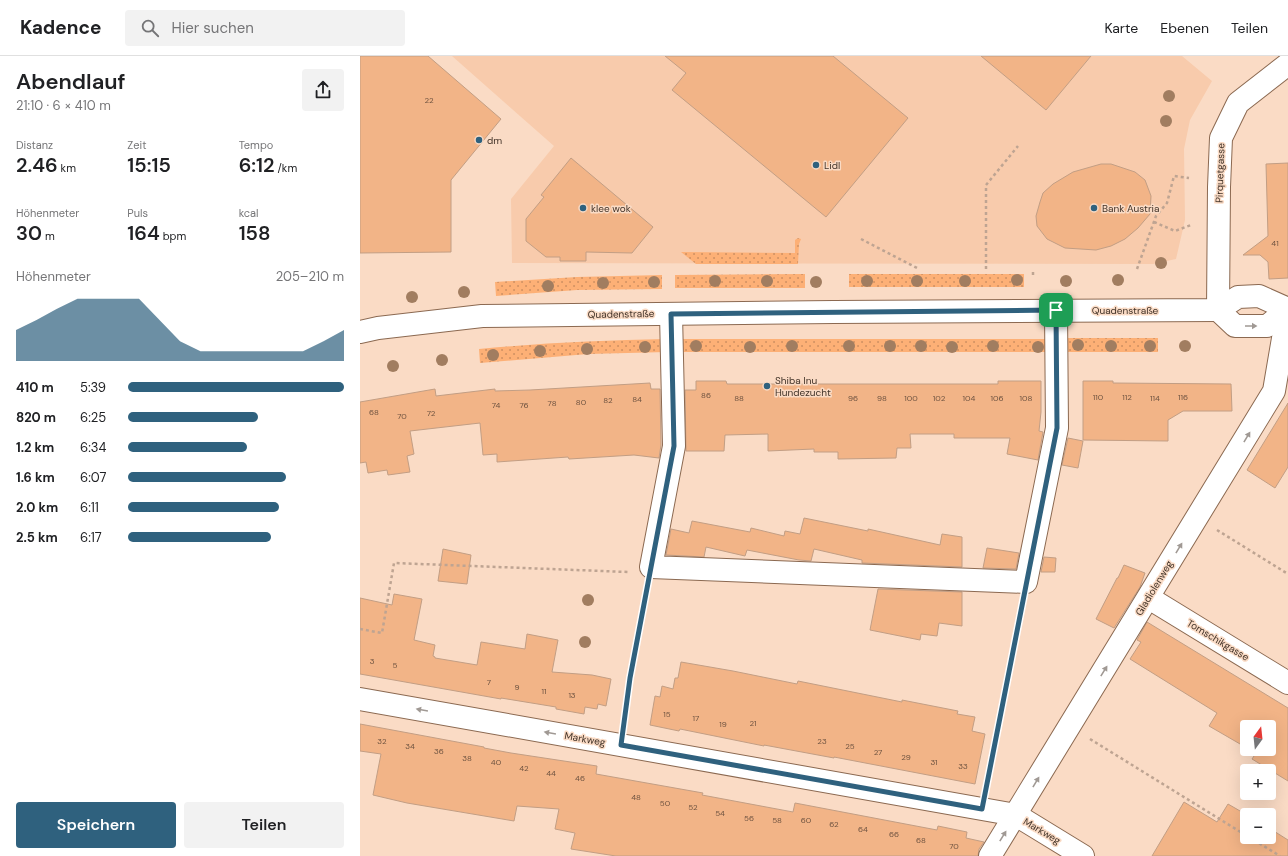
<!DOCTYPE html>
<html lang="de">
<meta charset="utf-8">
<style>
:root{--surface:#fff;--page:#f2f2f2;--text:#202124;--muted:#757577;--line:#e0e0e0;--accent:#2f617e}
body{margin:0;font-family:"DM Sans",sans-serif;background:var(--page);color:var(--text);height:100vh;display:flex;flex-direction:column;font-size:15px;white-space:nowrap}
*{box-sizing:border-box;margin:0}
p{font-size:13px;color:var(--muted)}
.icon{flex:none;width:22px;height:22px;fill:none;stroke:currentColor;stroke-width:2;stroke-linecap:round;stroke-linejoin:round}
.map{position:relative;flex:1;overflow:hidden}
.drawer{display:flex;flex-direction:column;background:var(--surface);width:360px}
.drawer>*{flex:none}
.needle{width:26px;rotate:15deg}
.buttons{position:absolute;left:880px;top:664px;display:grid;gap:8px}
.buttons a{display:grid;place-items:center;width:36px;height:36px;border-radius:4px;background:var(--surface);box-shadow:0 4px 16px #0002;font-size:20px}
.pin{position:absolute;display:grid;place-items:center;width:34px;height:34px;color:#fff;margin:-17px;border-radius:8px;box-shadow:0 2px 6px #0006}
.round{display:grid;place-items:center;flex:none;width:42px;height:42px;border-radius:4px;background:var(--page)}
.summary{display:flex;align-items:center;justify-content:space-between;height:68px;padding:0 16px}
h1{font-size:22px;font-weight:600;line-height:30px}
.figures{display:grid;grid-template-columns:repeat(3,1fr);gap:6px;height:68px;padding:4px 16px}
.figures div{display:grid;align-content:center}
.figures b{font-size:20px;font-weight:600}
.figures small{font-size:11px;font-weight:400}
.figures p{font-size:11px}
.chart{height:112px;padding:8px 16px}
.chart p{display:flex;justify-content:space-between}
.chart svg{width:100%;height:72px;margin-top:4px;fill:var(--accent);opacity:.7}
.cta{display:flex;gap:8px;margin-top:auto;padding:8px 16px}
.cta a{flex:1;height:46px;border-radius:4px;background:var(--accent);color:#fff;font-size:16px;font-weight:600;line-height:46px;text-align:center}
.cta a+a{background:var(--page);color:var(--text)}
ul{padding:0 16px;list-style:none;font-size:13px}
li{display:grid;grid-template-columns:64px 48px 1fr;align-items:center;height:30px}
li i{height:10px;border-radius:5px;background:var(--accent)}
header{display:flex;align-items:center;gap:24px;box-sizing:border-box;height:56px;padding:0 20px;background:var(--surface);border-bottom:1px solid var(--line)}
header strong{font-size:19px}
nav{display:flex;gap:22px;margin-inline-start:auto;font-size:14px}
.search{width:280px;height:36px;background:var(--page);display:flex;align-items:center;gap:10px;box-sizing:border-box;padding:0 14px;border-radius:4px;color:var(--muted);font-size:15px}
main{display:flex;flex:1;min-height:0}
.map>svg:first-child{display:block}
.built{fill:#f8cbac}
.grass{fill:url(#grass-dots)}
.building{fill:#f2b487;stroke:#c29e84}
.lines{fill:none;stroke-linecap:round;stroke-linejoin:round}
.minor-casing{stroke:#8b6951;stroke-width:24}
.path{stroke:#bea492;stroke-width:2.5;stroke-dasharray:3 3;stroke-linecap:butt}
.minor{stroke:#fff;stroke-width:22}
.tree{fill:#a17d60}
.oneway{fill:#a09994}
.route-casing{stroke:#fff;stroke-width:8}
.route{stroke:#2f617e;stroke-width:5}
.poi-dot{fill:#2f617e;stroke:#fadbc5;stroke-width:1.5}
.labels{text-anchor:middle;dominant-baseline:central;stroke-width:3;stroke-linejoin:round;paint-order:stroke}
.number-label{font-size:8px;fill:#6e5340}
.poi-label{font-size:10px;fill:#423328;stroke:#fadbc5;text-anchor:start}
.street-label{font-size:10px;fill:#423328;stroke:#fadbc5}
</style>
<header>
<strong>Kadence</strong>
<div class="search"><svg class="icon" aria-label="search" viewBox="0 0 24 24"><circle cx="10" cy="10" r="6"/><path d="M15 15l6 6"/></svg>Hier suchen</div>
<nav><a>Karte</a><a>Ebenen</a><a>Teilen</a></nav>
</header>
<main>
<section class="drawer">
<div class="summary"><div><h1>Abendlauf</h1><p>21:10 · 6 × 410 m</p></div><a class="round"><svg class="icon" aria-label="share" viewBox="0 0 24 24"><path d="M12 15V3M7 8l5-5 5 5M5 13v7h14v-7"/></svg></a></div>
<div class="figures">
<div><p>Distanz</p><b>2.46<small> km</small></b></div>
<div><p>Zeit</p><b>15:15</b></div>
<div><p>Tempo</p><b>6:12<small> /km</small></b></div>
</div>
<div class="figures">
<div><p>Höhenmeter</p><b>30<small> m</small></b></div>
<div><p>Puls</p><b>164<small> bpm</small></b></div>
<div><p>kcal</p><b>158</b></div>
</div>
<div class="chart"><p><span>Höhenmeter</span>205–210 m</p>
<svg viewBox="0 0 160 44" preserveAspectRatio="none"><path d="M0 44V25L10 19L20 12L30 6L40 6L50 6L60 6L70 19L80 32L90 38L100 38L110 38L120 38L130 38L140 38L150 32L160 25V44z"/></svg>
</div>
<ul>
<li><b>410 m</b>5:39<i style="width:100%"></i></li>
<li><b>820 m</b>6:25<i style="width:60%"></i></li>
<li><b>1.2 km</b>6:34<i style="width:55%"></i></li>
<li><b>1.6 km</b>6:07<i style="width:73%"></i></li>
<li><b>2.0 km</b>6:11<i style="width:70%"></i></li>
<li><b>2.5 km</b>6:17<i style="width:66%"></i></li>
</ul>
<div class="cta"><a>Speichern</a><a>Teilen</a></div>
</section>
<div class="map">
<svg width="928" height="800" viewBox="0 0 928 800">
<defs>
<pattern id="grass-dots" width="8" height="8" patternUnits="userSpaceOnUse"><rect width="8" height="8" fill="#fdb076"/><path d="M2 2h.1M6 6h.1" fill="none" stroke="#ce9061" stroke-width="1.8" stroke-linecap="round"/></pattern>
</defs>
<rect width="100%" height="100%" fill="#fadbc5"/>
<polygon class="built" points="92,0 822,0 852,25 830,64 824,93 825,164 816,203 793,208 152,207 151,143 194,90"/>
<g class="grass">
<polygon points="438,182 441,183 439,188 438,208 336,208 321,196 435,197 435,184"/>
<polygon points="445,218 445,232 315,232 315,219"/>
<rect x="489" y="218" width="175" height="13"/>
<polygon points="302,219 302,233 217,234 136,240 135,226 217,221"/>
<rect x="707" y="282" width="91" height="14"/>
<path d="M306,283L307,296L228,298L120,307L119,293C181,287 244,284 306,283Z"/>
<rect x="320" y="283" width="373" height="13"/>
</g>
<g class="building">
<polygon points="0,0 68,0 141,63 91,124 91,196 0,197"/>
<polygon points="305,0 473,0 548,62 466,161 312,34 326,17"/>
<polygon points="621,0 731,0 686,54"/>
<polygon points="211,102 293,171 272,197 226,196 226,205 200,205 200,201 186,201 166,185 166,163 184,141 181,139"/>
<polygon points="928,107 928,222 909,223 908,206 900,199 883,199 908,180 906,108"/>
<polygon points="741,108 751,108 775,116 785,124 791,140 790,158 778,172 765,183 751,190 736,194 705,192 687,183 677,170 676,160 680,146 683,137 693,128 713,116"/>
<polygon points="336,325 366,325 367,328 638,328 638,325 681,325 681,356 679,375 683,376 678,404 647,398 650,382 594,382 594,378 550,378 551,392 537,392 536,402 478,403 478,396 454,396 454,393 408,395 408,378 365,379 364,395 326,395 325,334 336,334"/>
<polygon points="723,325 753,325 753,327 871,328 872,355 823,355 808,364 808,385 723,384"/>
<polygon points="290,327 291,333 300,333 301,389 299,402 274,399 209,403 208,401 137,406 137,398 123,399 120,367 50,375 54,398 47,400 50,416 28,419 27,414 8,417 6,406 0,407 0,346 75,333 76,340 135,333 135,335 170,334"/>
<polygon points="928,347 928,411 915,432 887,414"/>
<polygon points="708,382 723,385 718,412 702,409"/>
<polygon points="444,462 508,475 508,473 580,489 582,478 602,481 602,511 502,507 502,504 454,493 451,505 439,504 387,494 385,500 346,491 344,501 306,499 311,473 329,477 332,465 390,476 391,472 424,480 425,475 440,478"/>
<polygon points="627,492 659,497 656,513 623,512"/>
<polygon points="83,493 111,499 107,528 78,525"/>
<polygon points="684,501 696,502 695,516 681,516"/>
<polygon points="764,509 785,517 780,531 754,572 736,563 757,522 758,522"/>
<polygon points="518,533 602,536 602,570 579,567 577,580 561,578 560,584 510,574"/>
<polygon points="34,538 62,543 54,584 75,589 73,600 75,601 75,602 117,609 121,586 165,593 167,578 198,584 192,616 232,619 251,623 246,650 238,648 237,653 225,651 224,658 196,653 196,651 141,642 141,643 0,618 0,542 32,549"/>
<polygon points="787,566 928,652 928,725 892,703 896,697 888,693 909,693 909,671 887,671 887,692 849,670 857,657 770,603 781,586 777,584"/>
<polygon points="321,606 373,615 437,628 438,625 542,646 542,644 598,655 597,658 615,661 612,675 625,678 615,728 474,701 474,702 404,689 404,690 320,673 319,675 290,669 295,640 300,641 302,630 313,633 315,622 318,622"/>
<polygon points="0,668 124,691 124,692 151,697 237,710 236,718 343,737 342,739 433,756 435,747 577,774 578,770 607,776 606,782 624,786 619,793 618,800 256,800 211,793 215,777 195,773 199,753 157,750 154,765 47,747 13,739 21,698 0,695"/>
<polygon points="824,746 857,766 868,748 887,759 887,781 909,781 909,772 928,784 928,800 792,800"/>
</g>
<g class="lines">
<g class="minor-casing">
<g id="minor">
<polyline points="858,254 859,131 861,82 878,47 928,8"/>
<polyline points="858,254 875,270 907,270 928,253"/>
<polyline points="311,258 314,390 291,511 666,526 697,372 696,254"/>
<polyline points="0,276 18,272 122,260 474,256 858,254 878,241 899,240 928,253"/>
<polyline points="789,542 928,627"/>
<polyline points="0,643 656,759 723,800"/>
<polyline points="630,800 914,335 928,253"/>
</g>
</g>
<g class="path">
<polyline points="794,166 815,175 831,169"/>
<polyline points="501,183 559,213"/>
<polyline points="626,213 626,129 658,90"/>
<polyline points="777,213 796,160 807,147 814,120 829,122"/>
<polyline points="673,219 673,213"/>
<polyline points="857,474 928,518"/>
<polyline points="0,573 22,577 34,507 268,516"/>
<polyline points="265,664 270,622 287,535"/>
<polyline points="730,683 887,780"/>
<polyline points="626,728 661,551"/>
<polyline points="889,781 920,800"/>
</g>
<use href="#minor" class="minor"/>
</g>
<g class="tree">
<circle cx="809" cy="40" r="6"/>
<circle cx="806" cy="65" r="6"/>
<circle cx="801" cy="207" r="6"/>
<circle cx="657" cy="224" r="6"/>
<circle cx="758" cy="224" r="6"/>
<circle cx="355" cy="225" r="6"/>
<circle cx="407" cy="225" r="6"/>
<circle cx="507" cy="225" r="6"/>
<circle cx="557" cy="225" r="6"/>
<circle cx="605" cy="225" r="6"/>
<circle cx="706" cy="225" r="6"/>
<circle cx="294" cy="226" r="6"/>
<circle cx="456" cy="226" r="6"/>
<circle cx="243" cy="227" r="6"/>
<circle cx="188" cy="230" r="6"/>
<circle cx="104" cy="236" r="6"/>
<circle cx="52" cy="241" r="6"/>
<circle cx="718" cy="289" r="6"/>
<circle cx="336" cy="290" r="6"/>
<circle cx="432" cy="290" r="6"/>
<circle cx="489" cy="290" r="6"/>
<circle cx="530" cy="290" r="6"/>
<circle cx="561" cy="290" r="6"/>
<circle cx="633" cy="290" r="6"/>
<circle cx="751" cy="290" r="6"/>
<circle cx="790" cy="290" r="6"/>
<circle cx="825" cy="290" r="6"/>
<circle cx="285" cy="291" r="6"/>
<circle cx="390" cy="291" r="6"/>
<circle cx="592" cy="291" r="6"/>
<circle cx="678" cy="291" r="6"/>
<circle cx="227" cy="293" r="6"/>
<circle cx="180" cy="295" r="6"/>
<circle cx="133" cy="299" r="6"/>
<circle cx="82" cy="304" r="6"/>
<circle cx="33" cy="310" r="6"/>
<circle cx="228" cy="544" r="6"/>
<circle cx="225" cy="586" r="6"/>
</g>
<defs><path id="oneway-solid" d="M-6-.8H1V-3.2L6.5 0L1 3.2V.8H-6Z"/></defs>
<g class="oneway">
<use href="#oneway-solid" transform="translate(891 270)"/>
<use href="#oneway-solid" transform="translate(887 381) rotate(-59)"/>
<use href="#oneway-solid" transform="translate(819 492) rotate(-59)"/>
<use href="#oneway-solid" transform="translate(744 615) rotate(-58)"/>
<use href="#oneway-solid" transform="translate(62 654) rotate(-170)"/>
<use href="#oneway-solid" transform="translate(190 677) rotate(-170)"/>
<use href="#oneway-solid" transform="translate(676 726) rotate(-59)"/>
<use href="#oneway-solid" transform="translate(643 780) rotate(-58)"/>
</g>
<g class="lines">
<g class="route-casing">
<polygon id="route" points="696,254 697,372 622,753 261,689 270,622 314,390 311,258"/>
</g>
<use href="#route" class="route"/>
</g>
<g class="poi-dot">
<circle cx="119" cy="84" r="4"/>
<circle cx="456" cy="109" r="4"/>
<circle cx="223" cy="152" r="4"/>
<circle cx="734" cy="152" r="4"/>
<circle cx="407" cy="330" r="4"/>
</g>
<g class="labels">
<g class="number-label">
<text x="69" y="44">22</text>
<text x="915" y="187">41</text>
<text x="346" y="339">86</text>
<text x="738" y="341">110</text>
<text x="767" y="341">112</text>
<text x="823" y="341">116</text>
<text x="379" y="342">88</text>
<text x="493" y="342">96</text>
<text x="522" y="342">98</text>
<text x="551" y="342">100</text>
<text x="579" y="342">102</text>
<text x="609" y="342">104</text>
<text x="637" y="342">106</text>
<text x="666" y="342">108</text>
<text x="795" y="342">114</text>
<text x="277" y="343">84</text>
<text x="248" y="344">82</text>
<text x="221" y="346">80</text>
<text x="192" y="347">78</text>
<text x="136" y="349">74</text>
<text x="164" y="349">76</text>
<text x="14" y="356">68</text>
<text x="71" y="357">72</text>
<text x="42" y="360">70</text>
<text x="12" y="605">3</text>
<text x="35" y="609">5</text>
<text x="129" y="626">7</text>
<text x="157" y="631">9</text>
<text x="184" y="635">11</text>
<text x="212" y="639">13</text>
<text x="307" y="658">15</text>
<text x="336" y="662">17</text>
<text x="393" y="667">21</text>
<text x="363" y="668">19</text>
<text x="22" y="685">32</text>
<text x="462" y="685">23</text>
<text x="50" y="690">34</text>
<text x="490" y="690">25</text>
<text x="79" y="695">36</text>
<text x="518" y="696">27</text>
<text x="546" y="701">29</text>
<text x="107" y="702">38</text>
<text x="136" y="706">40</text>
<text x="574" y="706">31</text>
<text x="603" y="710">33</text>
<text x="164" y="712">42</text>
<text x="191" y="717">44</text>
<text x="220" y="722">46</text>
<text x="276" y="741">48</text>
<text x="305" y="747">50</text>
<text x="333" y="751">52</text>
<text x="360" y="757">54</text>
<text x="389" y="762">56</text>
<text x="417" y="764">58</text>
<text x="446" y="764">60</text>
<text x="474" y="768">62</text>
<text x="503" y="773">64</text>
<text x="534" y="778">66</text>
<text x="561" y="784">68</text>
<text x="594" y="790">70</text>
</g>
<g class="poi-label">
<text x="127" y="84">dm</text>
<text x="464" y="109">Lidl</text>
<text x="231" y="152">klee wok</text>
<text x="742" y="152">Bank Austria</text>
<text x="415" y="324">Shiba Inu<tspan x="415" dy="12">Hundezucht</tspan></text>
</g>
<g class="street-label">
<text transform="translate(860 117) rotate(-88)">Pirquetgasse</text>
<text x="765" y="254">Quadenstraße</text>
<text transform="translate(261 258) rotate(-1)">Quadenstraße</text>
<text transform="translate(794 532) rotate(-59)">Gladiolenweg</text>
<text transform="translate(858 584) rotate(31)">Tomschikgasse</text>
<text transform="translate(225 683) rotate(10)">Markweg</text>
<text transform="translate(682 775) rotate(31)">Markweg</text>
</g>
</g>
</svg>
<div class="buttons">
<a><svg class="needle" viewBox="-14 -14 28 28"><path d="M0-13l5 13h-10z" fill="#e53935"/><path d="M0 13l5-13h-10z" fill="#757577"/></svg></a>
<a>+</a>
<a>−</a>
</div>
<div class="pin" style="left:696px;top:254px;background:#1e9e55"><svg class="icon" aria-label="arrive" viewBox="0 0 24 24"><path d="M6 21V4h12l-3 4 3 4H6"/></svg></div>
</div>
</main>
